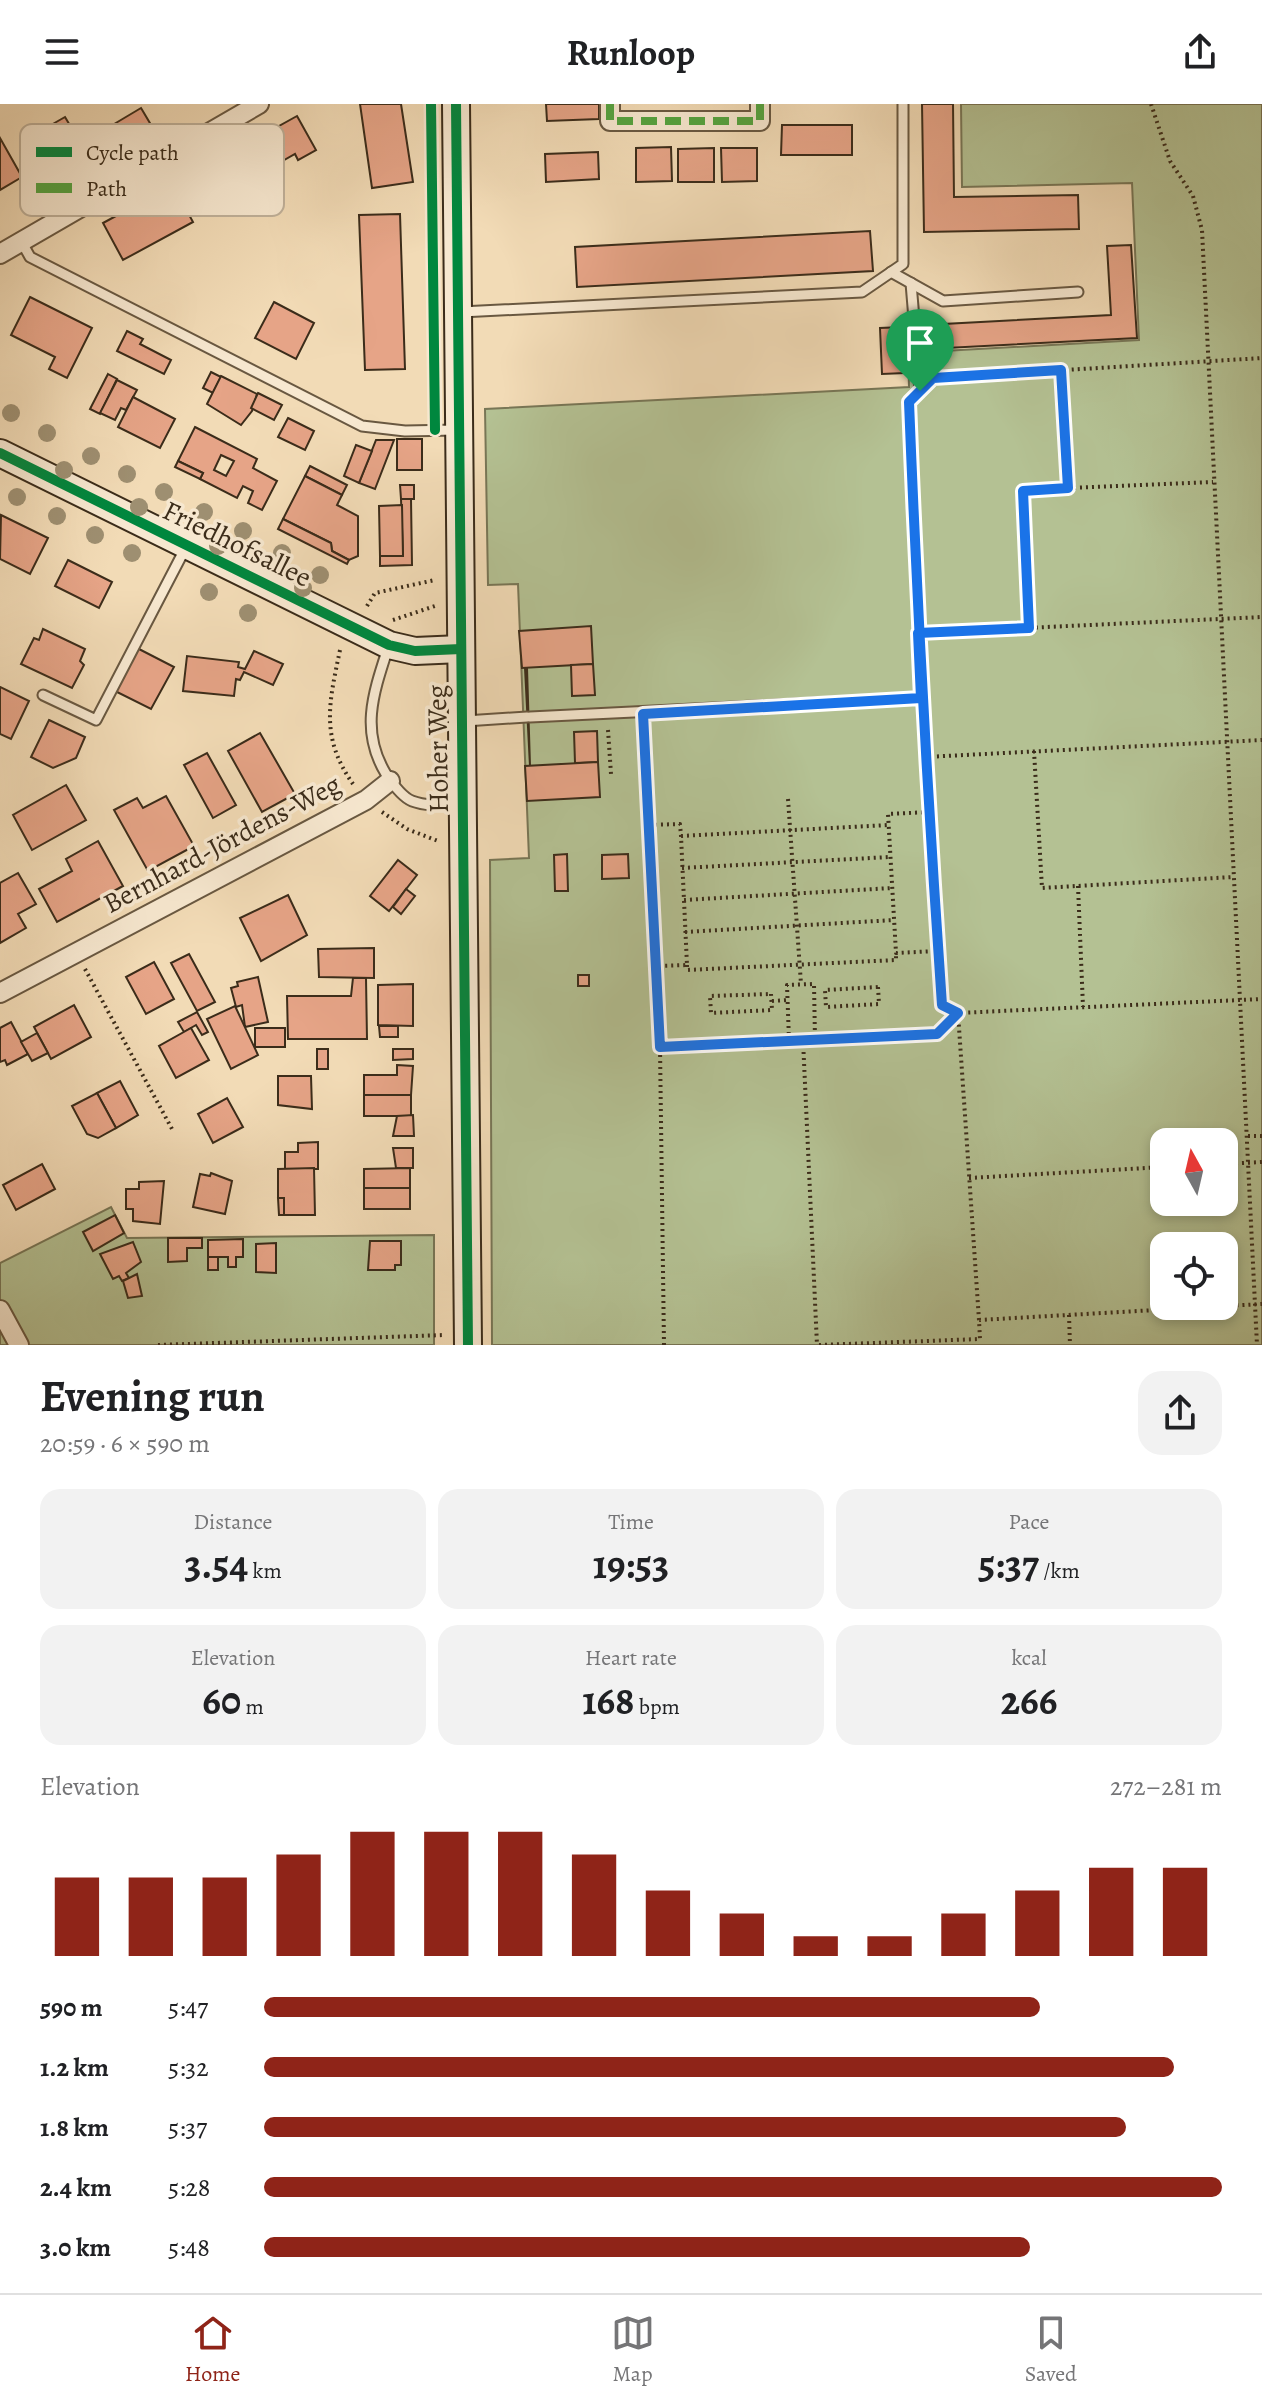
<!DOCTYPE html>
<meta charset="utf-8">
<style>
:root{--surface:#fff;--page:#f2f2f2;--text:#202124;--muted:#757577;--line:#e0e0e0;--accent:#8f2418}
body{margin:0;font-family:Alegreya,serif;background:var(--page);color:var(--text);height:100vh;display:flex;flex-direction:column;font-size:30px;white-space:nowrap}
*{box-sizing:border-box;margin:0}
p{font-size:26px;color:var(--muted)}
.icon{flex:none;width:44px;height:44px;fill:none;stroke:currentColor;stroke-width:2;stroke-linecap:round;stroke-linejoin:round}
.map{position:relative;height:1241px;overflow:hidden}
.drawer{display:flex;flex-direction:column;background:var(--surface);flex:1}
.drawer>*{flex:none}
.needle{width:52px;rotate:352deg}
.tools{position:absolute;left:1150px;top:1024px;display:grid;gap:16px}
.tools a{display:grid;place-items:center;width:88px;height:88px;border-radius:16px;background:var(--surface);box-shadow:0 4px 12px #0003;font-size:40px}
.pin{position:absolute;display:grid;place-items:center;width:68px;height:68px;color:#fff;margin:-82px -34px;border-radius:50% 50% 50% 0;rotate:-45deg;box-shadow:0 0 8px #0007}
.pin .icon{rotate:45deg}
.round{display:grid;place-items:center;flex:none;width:84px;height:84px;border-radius:24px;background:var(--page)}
.headline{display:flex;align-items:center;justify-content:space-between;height:136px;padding:0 40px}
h1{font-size:44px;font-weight:700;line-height:60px}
.stats{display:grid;grid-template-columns:repeat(3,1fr);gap:12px;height:136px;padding:8px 40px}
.stats div{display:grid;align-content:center;border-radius:20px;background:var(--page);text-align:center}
.stats b{font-size:40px;font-weight:700}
.stats small{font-size:22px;font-weight:400}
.stats p{font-size:22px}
.chart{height:224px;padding:16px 40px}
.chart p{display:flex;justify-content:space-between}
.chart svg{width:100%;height:144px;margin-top:8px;stroke:var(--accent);stroke-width:6}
ul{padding:0 40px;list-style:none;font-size:26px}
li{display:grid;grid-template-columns:128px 96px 1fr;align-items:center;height:60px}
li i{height:20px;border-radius:10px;background:var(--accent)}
header{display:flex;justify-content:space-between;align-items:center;height:104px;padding:0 40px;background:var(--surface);font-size:36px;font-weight:700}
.menu{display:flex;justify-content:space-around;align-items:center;height:112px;border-top:2px solid var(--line);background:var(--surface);font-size:22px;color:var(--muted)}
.menu a{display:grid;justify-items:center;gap:4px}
.menu .on{color:var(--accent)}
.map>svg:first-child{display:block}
.green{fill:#b4c193;stroke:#787656;stroke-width:2;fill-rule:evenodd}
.building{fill:#e6a487;stroke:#3b2c1a;stroke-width:2;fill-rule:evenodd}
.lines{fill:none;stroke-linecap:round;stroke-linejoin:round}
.lane-casing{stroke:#695841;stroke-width:13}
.street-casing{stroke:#695841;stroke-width:22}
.secondary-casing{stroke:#3b2c1a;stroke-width:30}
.path{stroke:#3b2c1a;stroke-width:4;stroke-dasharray:2 4;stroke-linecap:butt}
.lane{stroke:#f7e8d0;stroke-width:9}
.street{stroke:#f7e8d0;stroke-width:18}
.secondary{stroke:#f7e8d0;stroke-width:26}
.quiet{stroke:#54a440;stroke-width:8;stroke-dasharray:16 8;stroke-linecap:butt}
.cycleway-casing{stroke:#f7e8d0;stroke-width:15}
.cycleway{stroke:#00873e;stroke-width:10}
.tree{fill:#9e8f71}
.route-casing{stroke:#fff;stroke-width:16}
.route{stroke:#1a73e8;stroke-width:10}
.labels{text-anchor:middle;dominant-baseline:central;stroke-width:7;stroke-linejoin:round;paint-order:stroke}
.street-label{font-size:28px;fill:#3b2c1a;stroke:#f7e8d0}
.key{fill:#f7e8d0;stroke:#bfb099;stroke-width:2}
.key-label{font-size:22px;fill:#3b2c1a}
</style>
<header><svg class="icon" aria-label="menu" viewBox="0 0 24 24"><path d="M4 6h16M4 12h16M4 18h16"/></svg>Runloop<svg class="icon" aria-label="share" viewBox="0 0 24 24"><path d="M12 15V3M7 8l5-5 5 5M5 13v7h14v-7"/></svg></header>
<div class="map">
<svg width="1262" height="1241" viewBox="0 0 1262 1241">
<rect width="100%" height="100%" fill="#f2dbb6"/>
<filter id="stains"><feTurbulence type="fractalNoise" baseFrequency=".0025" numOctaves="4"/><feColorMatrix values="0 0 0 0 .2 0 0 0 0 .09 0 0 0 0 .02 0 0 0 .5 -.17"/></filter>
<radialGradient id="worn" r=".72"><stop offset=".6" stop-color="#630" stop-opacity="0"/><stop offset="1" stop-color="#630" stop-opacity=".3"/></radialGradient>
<g class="green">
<path d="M961,0H1262V1241H492L490,756L529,754L518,480L488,481L485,305L909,283L908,249L1139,236L1132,79L962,83ZM1164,1038H1224V1098H1164ZM1164,1142H1224V1202H1164Z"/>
<polygon points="111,1103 127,1134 434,1131 434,1241 0,1241 0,1159"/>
</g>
<g class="building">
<polygon points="360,0 401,0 413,78 372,84"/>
<polygon points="546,0 599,0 599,15 547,17"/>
<polygon points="922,0 953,0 954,93 1078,91 1079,125 924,128"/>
<polygon points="141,4 157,31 111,59 94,32"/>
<polygon points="297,12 316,46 298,56 295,50 279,59 263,31"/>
<polygon points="65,13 88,52 53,72 30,33"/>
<polygon points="782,21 852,21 852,51 781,51"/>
<polygon points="0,34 22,73 0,86"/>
<polygon points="671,43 672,77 636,78 636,44"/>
<polygon points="714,44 714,78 678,78 678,45"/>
<polygon points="721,44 757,44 757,77 722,78"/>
<polygon points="598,48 599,75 546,78 545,50"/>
<polygon points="173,81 193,118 123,156 103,119"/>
<polygon points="400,110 405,265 365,266 359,111"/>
<polygon points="870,127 873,167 577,183 575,143"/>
<polygon points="1131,141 1137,234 927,245 925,221 1111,211 1107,142"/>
<polygon points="30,193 92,224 67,274 49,265 55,253 11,231"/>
<polygon points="274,198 314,219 296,255 255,234"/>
<polygon points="903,223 905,269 882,270 880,224"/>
<polygon points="127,227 143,235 140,240 171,256 164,270 117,247"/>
<polygon points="211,268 221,273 213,289 203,284"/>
<polygon points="108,270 117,275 100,310 90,305"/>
<polygon points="221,272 257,290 252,307 241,321 207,300"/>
<polygon points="117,276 137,286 126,306 121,304 115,316 100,309"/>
<polygon points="258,289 282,301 274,316 251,304"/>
<polygon points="133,293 175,315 160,344 118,323"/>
<polygon points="288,314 314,327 305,346 278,333"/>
<path d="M195,323L257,355L253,364L277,377L262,406L248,399L253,387L243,382L237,394L200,375L203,369L178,357ZM221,351L234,357L226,372L214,366Z"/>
<rect x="397" y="335" width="25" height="31"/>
<polygon points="376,336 394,336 375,385 359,379"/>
<polygon points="356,341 372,347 359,379 344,372"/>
<polygon points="178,357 203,369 200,375 175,363"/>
<polygon points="310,362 347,381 342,391 305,372"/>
<polygon points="305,372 342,391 337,401 358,412 358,452 349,456 332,447 331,439 283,415"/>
<polygon points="400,381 414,381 414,395 401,395"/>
<polygon points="401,395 411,395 412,461 380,462 380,452 403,452"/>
<polygon points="402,401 403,452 380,452 379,402"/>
<polygon points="1,411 48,434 30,470 0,455"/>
<polygon points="283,415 331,439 332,447 349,456 347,460 278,425"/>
<polygon points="68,456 112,478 99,504 55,482"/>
<polygon points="591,522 593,560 522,564 519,527"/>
<polygon points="43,525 85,545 80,557 84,561 72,584 21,560 34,534 39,536"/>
<polygon points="137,544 174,563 151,605 115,587"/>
<polygon points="254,547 283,560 273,581 244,568 240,576 236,575 234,592 183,587 187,552 239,558 238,563 245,565"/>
<polygon points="593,560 595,591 572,592 571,561"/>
<polygon points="525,564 527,564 530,662"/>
<polygon points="0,583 29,597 11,635 0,630"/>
<polygon points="49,616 85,633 76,654 53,664 31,653"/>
<polygon points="597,627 598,658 575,659 574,628"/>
<polygon points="260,629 295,690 262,708 228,647"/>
<polygon points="207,649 236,701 213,714 184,661"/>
<polygon points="598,658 600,693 527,697 525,662"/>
<polygon points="66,681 86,716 32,746 13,711"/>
<polygon points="166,692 194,742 148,767 114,706 137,694 143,704"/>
<polygon points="98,737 123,782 57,818 39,785 72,767 66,755"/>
<polygon points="567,750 568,787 555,787 554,751"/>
<polygon points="628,750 629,774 602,775 602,751"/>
<polygon points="398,756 417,771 389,807 370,792"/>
<polygon points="18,769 36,800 18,810 26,824 0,839 0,779"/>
<polygon points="406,785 415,792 401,810 393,803"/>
<polygon points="288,791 307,831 261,857 240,814"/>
<polygon points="374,844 374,874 319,873 318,845"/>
<polygon points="189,850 215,898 197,907 171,859"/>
<polygon points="154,858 174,895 146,910 126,873"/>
<rect x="578" y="871" width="11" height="11"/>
<polygon points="258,873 268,918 245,923 242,901 236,903 231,884 238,882 237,878"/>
<polygon points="353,874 366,874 367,935 288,935 287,892 351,892"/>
<polygon points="413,880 413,922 378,921 378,881"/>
<polygon points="74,901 91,933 51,955 34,923"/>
<polygon points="235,902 258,951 231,965 207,915"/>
<polygon points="197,908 208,928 202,931 196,921 184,928 178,918"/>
<polygon points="11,918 28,950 7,961 5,956 0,958 0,924"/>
<polygon points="379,922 398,922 398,933 380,933"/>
<polygon points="191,924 209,956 176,974 159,942"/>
<rect x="255" y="924" width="30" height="19"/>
<polygon points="37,929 48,949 32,957 21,938"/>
<rect x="317" y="945" width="11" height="20"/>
<polygon points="393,945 413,945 413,955 393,956"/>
<polygon points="397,961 413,962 411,991 364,991 364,971 397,971"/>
<polygon points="278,972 311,972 312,1005 278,1001"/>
<polygon points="120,977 138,1011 116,1024 97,989"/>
<polygon points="97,989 116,1024 98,1034 87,1030 72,1002"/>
<rect x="364" y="991" width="47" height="21"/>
<polygon points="227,994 243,1023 213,1039 198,1010"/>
<polygon points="413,1011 414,1032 393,1032 397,1012"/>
<polygon points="318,1038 318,1065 285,1065 285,1048 298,1048 298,1039"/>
<polygon points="393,1044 413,1044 413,1064 396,1064"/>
<polygon points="42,1060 55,1085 16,1106 3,1081"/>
<polygon points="314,1064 315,1111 284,1111 284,1094 278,1094 278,1065"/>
<polygon points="410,1064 410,1084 364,1084 364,1065"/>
<polygon points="211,1069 232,1077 225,1110 193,1103 200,1070 210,1072"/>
<polygon points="164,1077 160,1120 133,1117 133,1105 126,1105 126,1085 139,1085 139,1078"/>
<rect x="364" y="1084" width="46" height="21"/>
<polygon points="278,1094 284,1094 284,1111 279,1111"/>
<polygon points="115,1111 124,1129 93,1147 83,1128"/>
<polygon points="168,1134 202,1134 202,1144 187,1144 187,1157 168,1158"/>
<polygon points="243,1135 243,1153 236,1153 236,1163 228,1163 228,1153 208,1153 208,1136"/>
<polygon points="370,1137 401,1137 401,1161 395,1161 395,1166 368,1166"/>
<polygon points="133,1138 141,1158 126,1169 129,1174 122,1177 119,1172 113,1175 100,1150"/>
<polygon points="276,1139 276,1169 256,1168 256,1140"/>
<rect x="208" y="1153" width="10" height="13"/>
<polygon points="137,1170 142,1192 128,1194 123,1177"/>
</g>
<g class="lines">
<g class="lane-casing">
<g id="lane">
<polyline points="21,137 30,153 362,322 405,327 456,326"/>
<polyline points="891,168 943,197 1078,188"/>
<polyline points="911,179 920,287"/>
<polyline points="461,208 862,188 903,160 903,0"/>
<path d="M388,544C373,590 360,627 386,670C392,679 402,693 412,697C428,703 446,701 462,701"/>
<polyline points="43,591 96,616 186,443"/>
<polyline points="530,613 921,594"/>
<polyline points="465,617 527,613"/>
</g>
</g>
<g class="street-casing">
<g id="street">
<polyline points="610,0 610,17 760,17 760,0"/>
<polyline points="0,150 259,0"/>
<polyline points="0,889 366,696 390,677"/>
<polyline points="0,1206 19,1241"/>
</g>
</g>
<g class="secondary-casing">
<g id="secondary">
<polyline points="456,0 468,1241"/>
<polyline points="0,349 389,541 415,547 461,545"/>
</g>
</g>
<g class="path">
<polyline points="1151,0 1170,57 1193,92 1202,126 1257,1241"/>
<polyline points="934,274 1262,254"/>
<polyline points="909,300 918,529"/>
<polyline points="1068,384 1213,378"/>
<polyline points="367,502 375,489 435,476"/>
<polyline points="393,516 438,501"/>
<polyline points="1029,524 1023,387 1068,384 1061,266"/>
<path d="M340,546C329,599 320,633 353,680"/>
<polyline points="920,579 918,529 1262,513"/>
<polyline points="644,621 660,943"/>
<polyline points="608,626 611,670"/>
<polyline points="1034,647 1042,784 1233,773"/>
<polyline points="925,653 1262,636"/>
<polyline points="788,695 801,880"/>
<polyline points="382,708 407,725 438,737"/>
<polyline points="929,708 888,710 896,849 937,847"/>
<polyline points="649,721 680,720 681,732 687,861 657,862"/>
<polyline points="681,732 888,721"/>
<polyline points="682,764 890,753"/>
<polyline points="1078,782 1083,903"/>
<polyline points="684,796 892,784"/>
<polyline points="685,828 894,816"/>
<polyline points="687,861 687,866 896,856 896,849"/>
<polyline points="85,865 172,1025"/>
<polygon points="878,883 879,900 826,903 825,886"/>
<polygon points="771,890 772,906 711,909 710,892"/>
<polyline points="772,897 788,896"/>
<polyline points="789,936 787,881 814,880 815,935"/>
<polyline points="803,936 817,1241"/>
<polyline points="1248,1032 1262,1032"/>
<polyline points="1224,1060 1262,1058"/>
<polyline points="969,1074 1164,1063"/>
<polyline points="1069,1211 1070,1241"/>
<polyline points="979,1216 958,909 1262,895"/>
<polyline points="158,1241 445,1231"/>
<polyline points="664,1241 660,943 937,930 958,909 942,901 922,608"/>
<polyline points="819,1241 980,1235 979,1216 1262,1200"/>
</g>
<use href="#lane" class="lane"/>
<use href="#street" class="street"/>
<use href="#secondary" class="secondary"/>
<polyline class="quiet" points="610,0 610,17 760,17 760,0"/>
<g class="cycleway-casing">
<g id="cycleway">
<polyline points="431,0 435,326"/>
<polyline points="456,0 468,1241"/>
<polyline points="0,349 389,541 415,547 461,545"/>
</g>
</g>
<use href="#cycleway" class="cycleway"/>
</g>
<g class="tree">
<circle cx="11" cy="309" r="9"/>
<circle cx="47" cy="329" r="9"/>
<circle cx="91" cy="352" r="9"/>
<circle cx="64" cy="366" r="9"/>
<circle cx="127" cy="370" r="9"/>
<circle cx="164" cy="388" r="9"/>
<circle cx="17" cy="393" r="9"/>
<circle cx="139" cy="403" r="9"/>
<circle cx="204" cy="408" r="9"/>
<circle cx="57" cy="412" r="9"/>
<circle cx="243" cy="427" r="9"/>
<circle cx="95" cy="431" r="9"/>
<circle cx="218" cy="442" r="9"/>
<circle cx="132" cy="449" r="9"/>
<circle cx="282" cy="449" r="9"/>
<circle cx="320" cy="471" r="9"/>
<circle cx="303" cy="484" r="9"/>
<circle cx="209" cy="488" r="9"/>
<circle cx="248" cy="509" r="9"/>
</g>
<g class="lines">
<g class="route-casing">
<path id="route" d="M920,287L909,298C917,500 928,700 942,901L958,909L937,930L660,943L643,610L921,594L918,529L1029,524L1023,387L1068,384L1061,266L933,274L920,287"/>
</g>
<use href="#route" class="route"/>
</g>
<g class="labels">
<g class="street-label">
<text transform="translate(237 440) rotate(26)">Friedhofsallee</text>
<text transform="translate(438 645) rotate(-91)">Hoher Weg</text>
<text transform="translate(222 740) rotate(-28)">Bernhard-Jördens-Weg</text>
</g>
</g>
<rect x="20" y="20" width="264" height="92" rx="12" class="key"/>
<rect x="36" y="43" width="36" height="10" fill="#00873e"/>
<rect x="36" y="79" width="36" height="10" fill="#54a440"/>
<g class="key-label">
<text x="86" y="56">Cycle path</text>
<text x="86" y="92">Path</text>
</g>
<rect width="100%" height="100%" filter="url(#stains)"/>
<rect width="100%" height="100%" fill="url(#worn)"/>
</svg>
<div class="tools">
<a><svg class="needle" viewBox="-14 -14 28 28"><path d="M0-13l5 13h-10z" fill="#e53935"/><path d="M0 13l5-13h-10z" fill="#757577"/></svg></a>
<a><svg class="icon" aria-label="locate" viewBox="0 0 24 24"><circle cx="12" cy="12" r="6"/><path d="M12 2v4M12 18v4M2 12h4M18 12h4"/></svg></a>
</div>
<div class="pin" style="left:920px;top:287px;background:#1e9e55"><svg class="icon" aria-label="arrive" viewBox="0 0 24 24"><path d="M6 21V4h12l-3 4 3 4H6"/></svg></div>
</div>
<section class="drawer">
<div class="headline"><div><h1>Evening run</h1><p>20:59 · 6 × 590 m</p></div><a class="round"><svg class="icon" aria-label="share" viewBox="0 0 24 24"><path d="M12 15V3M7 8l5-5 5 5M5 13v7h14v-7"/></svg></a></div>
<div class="stats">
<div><p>Distance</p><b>3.54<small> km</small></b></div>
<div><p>Time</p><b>19:53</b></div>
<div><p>Pace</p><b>5:37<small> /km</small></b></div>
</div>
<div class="stats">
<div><p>Elevation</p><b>60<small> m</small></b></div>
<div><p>Heart rate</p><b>168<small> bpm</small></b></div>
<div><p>kcal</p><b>266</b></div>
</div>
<div class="chart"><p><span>Elevation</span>272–281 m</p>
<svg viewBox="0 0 160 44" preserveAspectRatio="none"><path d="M5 44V20M15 44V20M25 44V20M35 44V13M45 44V6M55 44V6M65 44V6M75 44V13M85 44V24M95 44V31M105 44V38M115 44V38M125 44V31M135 44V24M145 44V17M155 44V17"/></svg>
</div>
<ul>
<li><b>590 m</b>5:47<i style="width:81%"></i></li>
<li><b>1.2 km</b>5:32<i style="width:95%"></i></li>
<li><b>1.8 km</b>5:37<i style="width:90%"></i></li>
<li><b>2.4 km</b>5:28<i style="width:100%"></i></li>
<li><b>3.0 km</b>5:48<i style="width:80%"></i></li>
</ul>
</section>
<nav class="menu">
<a class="on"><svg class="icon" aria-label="home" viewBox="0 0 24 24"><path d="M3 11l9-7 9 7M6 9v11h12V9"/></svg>Home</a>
<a><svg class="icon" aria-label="map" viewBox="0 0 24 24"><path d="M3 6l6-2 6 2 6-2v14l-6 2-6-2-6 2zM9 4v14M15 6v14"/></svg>Map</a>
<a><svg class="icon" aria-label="saved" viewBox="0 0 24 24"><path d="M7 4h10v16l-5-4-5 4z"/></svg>Saved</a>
</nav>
